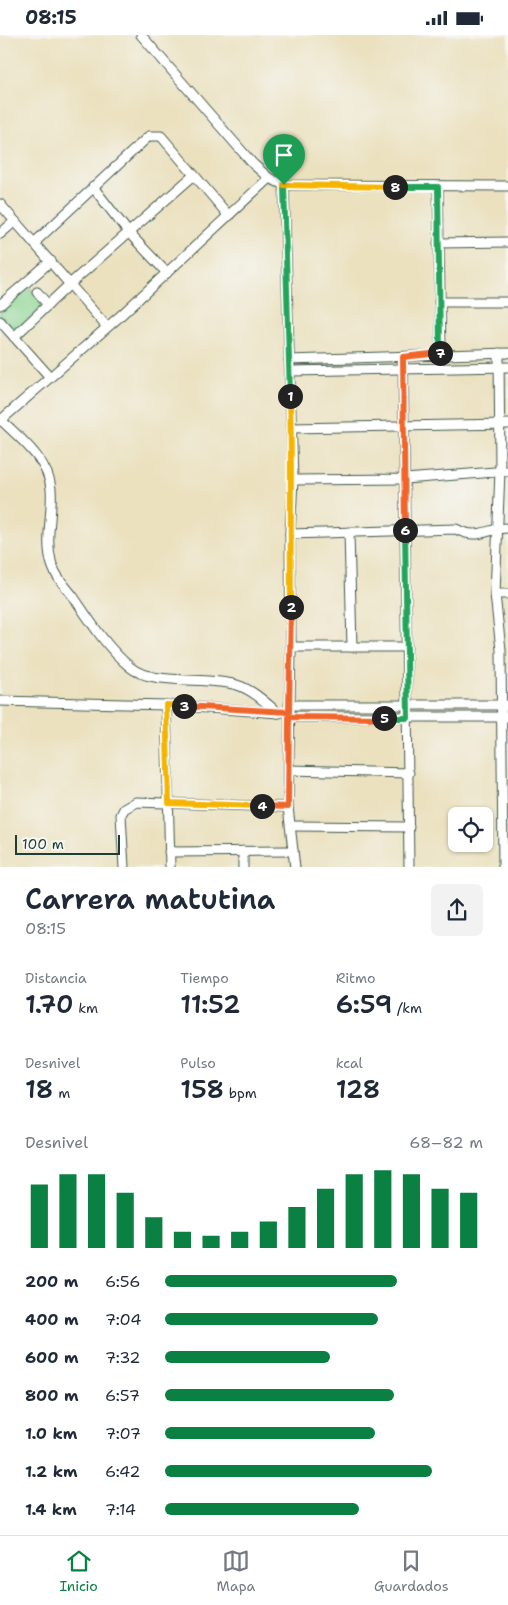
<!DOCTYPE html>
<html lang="es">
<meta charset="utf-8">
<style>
:root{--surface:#fff;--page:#f2f2f3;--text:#1f2937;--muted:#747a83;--line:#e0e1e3;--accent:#0b8043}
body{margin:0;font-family:"Shantell Sans",sans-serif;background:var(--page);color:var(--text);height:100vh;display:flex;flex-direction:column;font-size:19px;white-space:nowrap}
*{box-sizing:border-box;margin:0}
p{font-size:16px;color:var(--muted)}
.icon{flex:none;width:28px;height:28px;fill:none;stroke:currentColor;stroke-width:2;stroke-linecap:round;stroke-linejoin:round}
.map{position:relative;height:832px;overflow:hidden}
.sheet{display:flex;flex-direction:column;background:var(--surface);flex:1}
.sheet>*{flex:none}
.fabs{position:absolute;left:448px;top:772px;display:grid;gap:10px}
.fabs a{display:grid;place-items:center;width:45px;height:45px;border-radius:8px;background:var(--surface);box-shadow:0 1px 4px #0004;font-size:25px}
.scale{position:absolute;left:15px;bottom:12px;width:105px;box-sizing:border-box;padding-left:5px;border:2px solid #1f3d34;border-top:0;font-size:14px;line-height:18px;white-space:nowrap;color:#1f3d34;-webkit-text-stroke:4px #f6f6f2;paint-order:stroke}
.pin{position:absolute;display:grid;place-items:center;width:42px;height:42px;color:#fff;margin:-51px -21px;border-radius:50% 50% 50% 0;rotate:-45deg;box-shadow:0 0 5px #0007}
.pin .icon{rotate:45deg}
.km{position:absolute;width:25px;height:25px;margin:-12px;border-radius:50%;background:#222;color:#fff;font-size:14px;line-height:25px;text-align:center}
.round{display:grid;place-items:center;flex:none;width:52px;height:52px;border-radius:8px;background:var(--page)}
.summary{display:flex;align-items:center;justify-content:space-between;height:85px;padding:0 25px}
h1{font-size:28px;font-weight:600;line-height:38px}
.metrics{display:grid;grid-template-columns:repeat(3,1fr);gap:8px;height:85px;padding:5px 25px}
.metrics div{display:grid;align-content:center}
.metrics b{font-size:25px;font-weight:600}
.metrics small{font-size:14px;font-weight:400}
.metrics p{font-size:14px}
.chart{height:140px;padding:10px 25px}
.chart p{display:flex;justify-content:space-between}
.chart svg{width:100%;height:90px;margin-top:5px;stroke:var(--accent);stroke-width:6}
ul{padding:0 25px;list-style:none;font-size:16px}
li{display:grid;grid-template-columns:80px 60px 1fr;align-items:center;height:38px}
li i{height:12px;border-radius:6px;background:var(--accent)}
.status{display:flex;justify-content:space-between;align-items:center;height:35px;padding:0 25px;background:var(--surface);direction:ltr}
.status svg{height:14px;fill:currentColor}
.tabs{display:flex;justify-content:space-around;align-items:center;height:70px;border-top:1px solid var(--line);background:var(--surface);font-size:14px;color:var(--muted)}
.tabs a{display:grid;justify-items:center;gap:2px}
.tabs .current{color:var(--accent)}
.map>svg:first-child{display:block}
.green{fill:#8ad490;stroke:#548862}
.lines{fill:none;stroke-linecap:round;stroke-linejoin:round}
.minor-casing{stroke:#3e5649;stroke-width:11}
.minor{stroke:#fff;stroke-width:9}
.split-1-casing{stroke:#fff;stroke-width:10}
.split-2-casing{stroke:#fff;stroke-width:10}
.split-3-casing{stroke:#fff;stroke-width:10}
.split-4-casing{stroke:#fff;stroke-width:10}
.split-5-casing{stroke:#fff;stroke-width:10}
.split-6-casing{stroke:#fff;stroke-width:10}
.split-7-casing{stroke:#fff;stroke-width:10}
.split-8-casing{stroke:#fff;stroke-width:10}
.split-9-casing{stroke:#fff;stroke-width:10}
.split-1{stroke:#22a559;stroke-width:6}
.split-2{stroke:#f5b400;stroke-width:6}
.split-3{stroke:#f0652b;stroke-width:6}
.split-4{stroke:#f5b400;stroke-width:6}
.split-5{stroke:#f0652b;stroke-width:6}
.split-6{stroke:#22a559;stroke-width:6}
.split-7{stroke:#f0652b;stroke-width:6}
.split-8{stroke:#22a559;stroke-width:6}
.split-9{stroke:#f5b400;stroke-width:6}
</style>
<div class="status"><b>08:15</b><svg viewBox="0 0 49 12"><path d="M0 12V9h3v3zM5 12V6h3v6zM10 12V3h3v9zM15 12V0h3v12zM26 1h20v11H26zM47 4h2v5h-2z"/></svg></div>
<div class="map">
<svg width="508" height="833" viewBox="0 0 508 833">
<rect width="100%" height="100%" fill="#f6f6f2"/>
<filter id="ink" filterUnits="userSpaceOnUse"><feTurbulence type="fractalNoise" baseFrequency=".02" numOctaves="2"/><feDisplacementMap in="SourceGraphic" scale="10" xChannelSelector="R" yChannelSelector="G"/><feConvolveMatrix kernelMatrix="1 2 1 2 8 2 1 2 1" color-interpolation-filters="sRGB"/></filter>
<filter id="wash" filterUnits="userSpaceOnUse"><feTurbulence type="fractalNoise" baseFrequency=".0096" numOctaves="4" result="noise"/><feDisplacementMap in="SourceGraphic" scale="20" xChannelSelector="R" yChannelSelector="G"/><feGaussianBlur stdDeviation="1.12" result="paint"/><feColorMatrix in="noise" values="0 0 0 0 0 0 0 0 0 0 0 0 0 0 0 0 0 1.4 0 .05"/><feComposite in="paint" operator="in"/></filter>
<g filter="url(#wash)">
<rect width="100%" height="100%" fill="#ebe1bf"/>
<polygon class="green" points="28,251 45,270 13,297 0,282 0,276"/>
</g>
<g filter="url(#ink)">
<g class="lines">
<g class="minor-casing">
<g id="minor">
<polyline points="141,0 253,129 269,143 284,150 508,151"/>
<polyline points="284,150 293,445 290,499 291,612 288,772 295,833"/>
<polyline points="93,152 128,197 167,238"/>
<polyline points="438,152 441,318"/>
<polyline points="0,169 107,292"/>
<polyline points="0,199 15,186"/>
<polyline points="34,208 149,101 161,101 229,181"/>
<polyline points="438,208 508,207"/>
<polyline points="37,257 48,270"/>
<polyline points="439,267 508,267"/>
<polyline points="0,270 51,226"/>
<polyline points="0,286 50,342"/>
<polyline points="14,302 71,248 193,141"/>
<polyline points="499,318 500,436 495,559 501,615 503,833"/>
<polyline points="403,322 409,833"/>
<polyline points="289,325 508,318"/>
<polyline points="290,336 508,332"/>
<path d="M1,385C20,403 49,426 51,454C53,478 45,503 51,526C54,540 65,551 73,561C90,586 107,613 130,632C152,651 207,641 237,650C253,655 266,668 278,678"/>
<polyline points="0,386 119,282 269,143"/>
<polyline points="291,393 508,389"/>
<polyline points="293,445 405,444 508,436"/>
<polyline points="349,497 352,612"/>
<path d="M290,499L456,494C479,506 486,493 508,493"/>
<polyline points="495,559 508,559"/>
<polyline points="291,612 407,612"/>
<polyline points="0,666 166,670 279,678"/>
<polyline points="166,670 170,833"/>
<polyline points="289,670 508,670"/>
<polyline points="289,682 507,682"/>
<polyline points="289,735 409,738"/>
<polyline points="292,791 409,792"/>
<polyline points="243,816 243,833"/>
<polyline points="169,817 293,816"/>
<polyline points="124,833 121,780 124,774 136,767 288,772"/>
</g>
</g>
<use href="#minor" class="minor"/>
</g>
</g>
<g class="lines" filter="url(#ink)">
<g class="split-1-casing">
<polyline id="split-1" points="284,150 290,361"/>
</g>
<g class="split-2-casing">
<path id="split-2" d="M290,361C292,431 290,501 291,572"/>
</g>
<g class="split-3-casing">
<polyline id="split-3" points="184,671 289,677 291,572"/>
</g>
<g class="split-4-casing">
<polyline id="split-4" points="184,671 166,670 169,768 262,771"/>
</g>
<g class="split-5-casing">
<polyline id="split-5" points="262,771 288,772 289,682 384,683"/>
</g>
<g class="split-6-casing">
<polyline id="split-6" points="384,683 408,683 405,495"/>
</g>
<g class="split-7-casing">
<polyline id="split-7" points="405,495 403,322 440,318"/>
</g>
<g class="split-8-casing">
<polyline id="split-8" points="395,152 438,152 440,318"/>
</g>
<g class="split-9-casing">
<polyline id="split-9" points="284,150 395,152"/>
</g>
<use href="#split-1" class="split-1"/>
<use href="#split-2" class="split-2"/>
<use href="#split-3" class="split-3"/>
<use href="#split-4" class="split-4"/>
<use href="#split-5" class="split-5"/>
<use href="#split-6" class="split-6"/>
<use href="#split-7" class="split-7"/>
<use href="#split-8" class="split-8"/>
<use href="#split-9" class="split-9"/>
</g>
</svg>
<div class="fabs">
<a><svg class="icon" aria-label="locate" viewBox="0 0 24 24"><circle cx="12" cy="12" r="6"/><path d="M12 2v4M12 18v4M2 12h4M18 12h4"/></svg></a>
</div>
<div class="scale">100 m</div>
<div class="pin" style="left:284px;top:150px;background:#1e9e55"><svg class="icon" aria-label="arrive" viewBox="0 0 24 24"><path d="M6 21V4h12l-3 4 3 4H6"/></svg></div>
<b class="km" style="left:290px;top:361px">1</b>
<b class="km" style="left:291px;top:572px">2</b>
<b class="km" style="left:184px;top:671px">3</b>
<b class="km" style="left:262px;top:771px">4</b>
<b class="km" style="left:384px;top:683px">5</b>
<b class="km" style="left:405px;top:495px">6</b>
<b class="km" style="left:440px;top:318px">7</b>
<b class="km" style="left:395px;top:152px">8</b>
</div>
<section class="sheet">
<div class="summary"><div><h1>Carrera matutina</h1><p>08:15</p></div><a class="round"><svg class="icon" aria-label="share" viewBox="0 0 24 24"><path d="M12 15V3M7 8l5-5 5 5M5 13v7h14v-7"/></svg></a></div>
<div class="metrics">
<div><p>Distancia</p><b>1.70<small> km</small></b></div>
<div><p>Tiempo</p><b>11:52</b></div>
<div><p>Ritmo</p><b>6:59<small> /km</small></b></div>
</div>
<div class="metrics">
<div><p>Desnivel</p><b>18<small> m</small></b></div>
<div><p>Pulso</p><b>158<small> bpm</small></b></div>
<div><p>kcal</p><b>128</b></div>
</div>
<div class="chart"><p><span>Desnivel</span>68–82 m</p>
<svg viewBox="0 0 160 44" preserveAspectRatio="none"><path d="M5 44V13M15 44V8M25 44V8M35 44V17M45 44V29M55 44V36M65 44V38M75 44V36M85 44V31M95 44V24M105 44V15M115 44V8M125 44V6M135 44V8M145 44V15M155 44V17"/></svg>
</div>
<ul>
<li><b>200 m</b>6:56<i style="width:73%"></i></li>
<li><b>400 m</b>7:04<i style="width:67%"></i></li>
<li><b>600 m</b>7:32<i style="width:52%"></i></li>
<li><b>800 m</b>6:57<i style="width:72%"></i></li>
<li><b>1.0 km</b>7:07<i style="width:66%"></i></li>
<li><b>1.2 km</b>6:42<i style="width:84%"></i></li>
<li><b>1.4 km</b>7:14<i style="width:61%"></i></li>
</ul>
</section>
<nav class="tabs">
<a class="current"><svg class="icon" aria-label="home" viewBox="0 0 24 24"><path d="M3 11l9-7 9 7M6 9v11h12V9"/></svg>Inicio</a>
<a><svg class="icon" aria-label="map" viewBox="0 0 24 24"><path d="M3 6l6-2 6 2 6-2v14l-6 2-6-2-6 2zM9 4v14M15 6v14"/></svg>Mapa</a>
<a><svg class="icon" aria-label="saved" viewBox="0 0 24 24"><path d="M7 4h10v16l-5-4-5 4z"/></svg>Guardados</a>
</nav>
